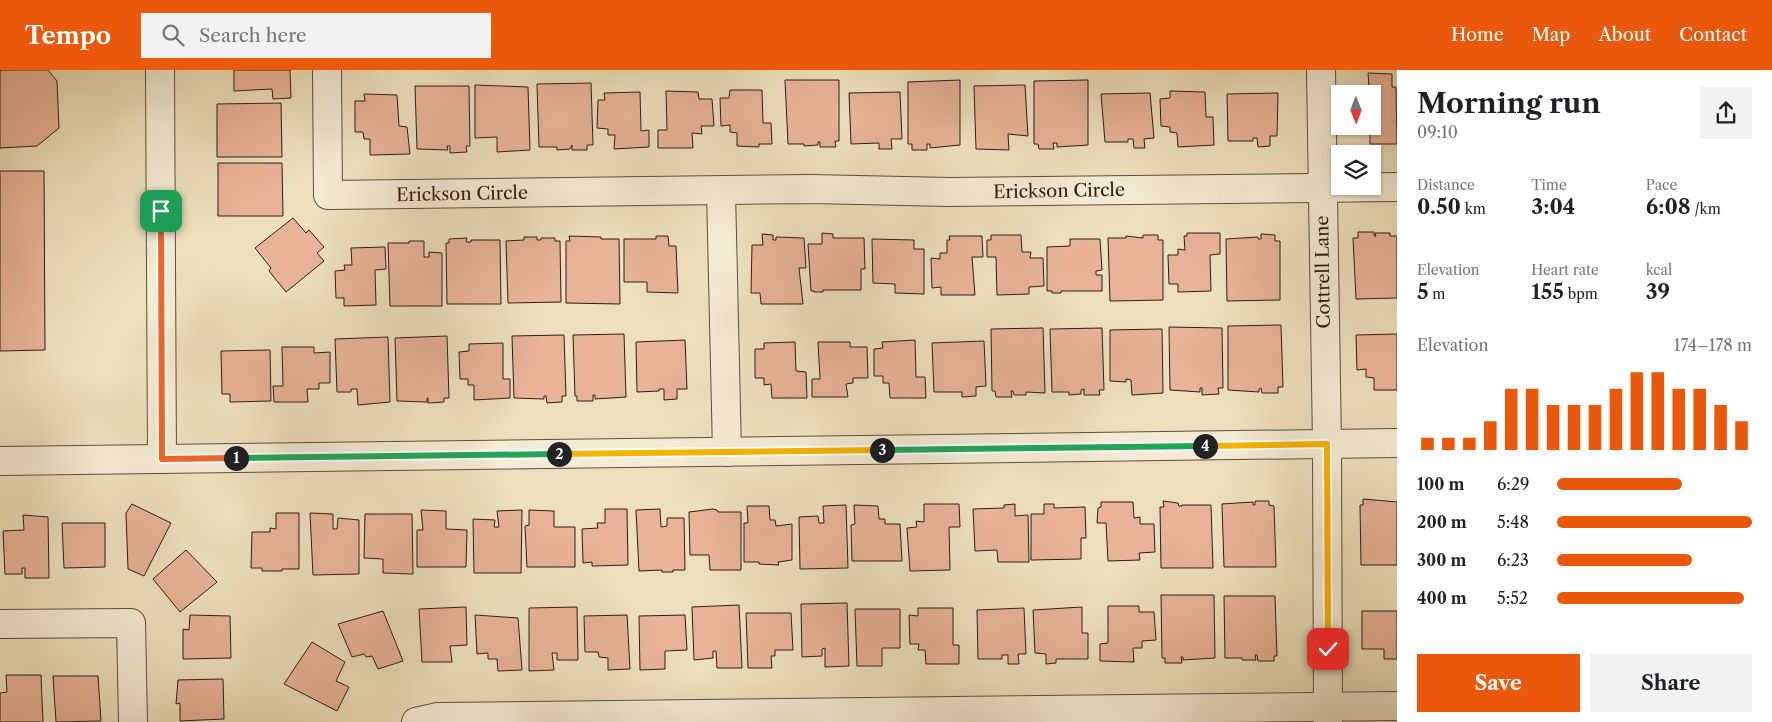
<!DOCTYPE html>
<meta charset="utf-8">
<style>
:root{--surface:#fff;--page:#f2f2f2;--text:#202124;--muted:#757577;--accent:#ea580c}
body{margin:0;font-family:"Libre Caslon Text",serif;background:var(--page);color:var(--text);height:100vh;display:flex;flex-direction:column;font-size:19px;white-space:nowrap}
*{box-sizing:border-box;margin:0}
p{font-size:16px;color:var(--muted)}
.icon{flex:none;width:28px;height:28px;fill:none;stroke:currentColor;stroke-width:2;stroke-linecap:round;stroke-linejoin:round}
.map{position:relative;flex:1;overflow:hidden}
.sheet{display:flex;flex-direction:column;background:var(--surface);width:375px}
.sheet>*{flex:none}
.needle{width:32px;rotate:179deg}
.buttons{position:absolute;left:1331px;top:15px;display:grid;gap:10px}
.buttons a{display:grid;place-items:center;width:50px;height:50px;border-radius:0px;background:var(--surface);box-shadow:0 1px 4px #0004;font-size:25px}
.pin{position:absolute;display:grid;place-items:center;width:42px;height:42px;color:#fff;margin:-21px;border-radius:10px;box-shadow:0 2px 8px #0006}
.km{position:absolute;width:25px;height:25px;margin:-12px;border-radius:50%;background:#222;color:#fff;font-size:14px;line-height:25px;text-align:center}
.round{display:grid;place-items:center;flex:none;width:52px;height:52px;border-radius:0px;background:var(--page)}
.headline{display:flex;align-items:center;justify-content:space-between;height:85px;padding:0 20px}
h1{font-size:28px;font-weight:700;line-height:38px}
.stats{display:grid;grid-template-columns:repeat(3,1fr);gap:8px;height:85px;padding:5px 20px}
.stats div{display:grid;align-content:center}
.stats b{font-size:21px;font-weight:700}
.stats small{font-size:14px;font-weight:400}
.stats p{font-size:14px}
.chart{height:140px;padding:10px 20px}
.chart p{display:flex;justify-content:space-between}
.chart svg{width:100%;height:90px;margin-top:5px;stroke:var(--accent);stroke-width:6}
.action{display:flex;gap:10px;margin-top:auto;padding:10px 20px}
.action a{flex:1;height:58px;border-radius:0px;background:var(--accent);color:#fff;font-size:20px;font-weight:700;line-height:58px;text-align:center}
.action a+a{background:var(--page);color:var(--text)}
ul{padding:0 20px;list-style:none;font-size:16px}
li{display:grid;grid-template-columns:80px 60px 1fr;align-items:center;height:38px}
li i{height:12px;border-radius:6px;background:var(--accent)}
header{display:flex;align-items:center;gap:30px;box-sizing:border-box;height:70px;padding:0 25px;background:var(--accent);color:#fff}
header strong{font-size:24px}
nav{display:flex;gap:28px;margin-inline-start:auto;font-size:18px}
.search{width:350px;height:45px;background:var(--page);display:flex;align-items:center;gap:12px;box-sizing:border-box;padding:0 18px;border-radius:0px;color:var(--muted);font-size:19px}
main{display:flex;flex:1;min-height:0}
.map>svg:first-child{display:block}
.building{fill:#e8b397;stroke:#2f1c13}
.lines{fill:none;stroke-linecap:round;stroke-linejoin:round}
.minor-casing{stroke:#5e4d3d;stroke-width:30}
.minor{stroke:#f3ebd3;stroke-width:28}
.split-1-casing{stroke:#fff;stroke-width:10}
.split-2-casing{stroke:#fff;stroke-width:10}
.split-3-casing{stroke:#fff;stroke-width:10}
.split-4-casing{stroke:#fff;stroke-width:10}
.split-5-casing{stroke:#fff;stroke-width:10}
.split-1{stroke:#f0652b;stroke-width:6}
.split-2{stroke:#22a559;stroke-width:6}
.split-3{stroke:#f5b400;stroke-width:6}
.split-4{stroke:#22a559;stroke-width:6}
.split-5{stroke:#f5b400;stroke-width:6}
.labels{text-anchor:middle;dominant-baseline:central;stroke-width:5;stroke-linejoin:round;paint-order:stroke}
.street-label{font-size:18px;fill:#2f1c13;stroke:#f3ebd3}
</style>
<header>
<strong>Tempo</strong>
<div class="search"><svg class="icon" aria-label="search" viewBox="0 0 24 24"><circle cx="10" cy="10" r="6"/><path d="M15 15l6 6"/></svg>Search here</div>
<nav><a>Home</a><a>Map</a><a>About</a><a>Contact</a></nav>
</header>
<main>
<div class="map">
<svg width="1397" height="652" viewBox="0 0 1397 652">
<rect width="100%" height="100%" fill="#ece0bc"/>
<filter id="stains"><feTurbulence type="fractalNoise" baseFrequency=".004" numOctaves="4"/><feColorMatrix values="0 0 0 0 .2 0 0 0 0 .09 0 0 0 0 .02 0 0 0 .5 -.17"/></filter>
<radialGradient id="worn" r=".72"><stop offset=".6" stop-color="#630" stop-opacity="0"/><stop offset="1" stop-color="#630" stop-opacity=".3"/></radialGradient>
<g class="building">
<polygon points="0,0 48,0 57,11 59,58 37,76 0,78"/>
<polygon points="234,0 290,0 291,28 273,29 272,19 234,21"/>
<polygon points="1368,3 1392,4 1392,17 1396,17 1397,74 1370,74 1370,60 1364,60 1363,56 1372,56 1372,24 1364,24 1364,18 1369,18"/>
<polygon points="785,10 839,10 839,71 835,71 836,77 820,77 820,72 818,72 818,75 804,76 804,74 788,74"/>
<polygon points="960,10 960,75 930,78 930,74 927,74 927,80 912,80 912,74 908,74 908,12"/>
<polygon points="1088,10 1088,75 1057,77 1057,73 1053,73 1054,79 1039,79 1038,74 1034,74 1034,11"/>
<polygon points="591,13 593,75 587,75 587,80 572,80 572,75 570,79 557,80 557,77 539,77 537,14"/>
<polygon points="475,15 528,17 530,80 497,82 497,67 475,68"/>
<polygon points="1025,15 1028,66 1008,64 1009,80 976,79 974,16"/>
<polygon points="415,16 469,16 470,76 466,76 467,82 450,83 450,76 447,76 448,80 417,79"/>
<polygon points="730,20 762,20 763,53 771,53 772,74 759,74 759,77 737,76 737,63 730,62 730,55 721,56 720,28 729,28"/>
<polygon points="666,21 698,22 699,29 712,29 714,56 701,56 702,64 692,63 693,78 658,78 658,60 667,60"/>
<polygon points="1170,21 1205,22 1206,47 1213,47 1214,75 1178,77 1177,63 1170,62 1170,57 1161,56 1160,29 1170,28"/>
<polygon points="640,22 641,61 649,60 649,77 614,79 615,65 608,65 608,59 597,58 598,30 605,30 604,23"/>
<polygon points="900,22 902,69 891,69 892,79 879,79 879,73 851,74 849,23"/>
<polygon points="1150,23 1154,68 1144,69 1145,78 1134,78 1133,69 1128,69 1128,72 1105,72 1101,24"/>
<polygon points="1278,23 1277,66 1270,66 1270,76 1258,77 1257,68 1253,68 1253,71 1228,71 1227,24"/>
<polygon points="364,24 397,25 399,56 407,57 410,84 370,85 370,69 364,69 363,62 355,62 355,31 365,31"/>
<polygon points="281,33 282,87 217,87 217,34"/>
<polygon points="218,93 282,93 283,146 218,146"/>
<polygon points="0,101 44,101 45,280 0,281"/>
<polygon points="293,148 306,163 309,160 324,177 317,183 324,191 286,222 269,201 271,198 255,178"/>
<polygon points="1358,162 1374,162 1374,166 1376,166 1375,163 1390,163 1390,166 1397,166 1397,228 1356,229 1353,168 1358,168"/>
<polygon points="822,163 833,164 833,168 864,168 865,199 861,199 861,220 823,220 823,222 814,222 814,221 811,221 808,174 822,174"/>
<polygon points="1187,163 1220,163 1220,184 1210,185 1211,221 1178,222 1178,214 1169,214 1168,185 1178,185 1178,179 1185,180 1184,166 1187,166"/>
<polygon points="762,164 773,165 773,170 776,170 776,167 804,168 806,198 799,198 803,234 761,234 760,223 751,223 752,175 763,175"/>
<polygon points="1261,164 1275,165 1275,171 1280,171 1280,230 1227,231 1226,169 1258,167 1258,169 1261,169"/>
<polygon points="991,165 1021,165 1022,182 1031,182 1030,188 1043,188 1044,216 1029,217 1029,224 997,225 996,187 987,187 987,170 991,170"/>
<polygon points="1143,165 1158,165 1158,170 1163,170 1163,230 1110,231 1108,168 1126,168 1126,166 1143,168"/>
<polygon points="569,166 601,167 601,169 619,169 620,234 566,233 566,171 570,171"/>
<polygon points="656,166 668,166 669,176 676,176 678,223 647,222 647,212 624,212 624,169 656,169"/>
<polygon points="949,166 982,166 983,187 972,187 975,225 941,225 941,217 932,218 931,188 940,189 940,183 947,183 947,170 950,170"/>
<polygon points="524,167 537,167 537,170 541,170 541,168 555,168 555,171 560,171 561,232 508,233 506,171 524,170"/>
<polygon points="467,168 466,172 471,172 471,170 500,170 501,234 447,234 446,173 449,173 449,169"/>
<polygon points="872,169 914,170 914,179 924,179 924,224 895,223 895,214 873,213"/>
<polygon points="1070,169 1100,169 1102,200 1096,201 1096,205 1102,205 1102,221 1061,221 1061,223 1052,223 1052,221 1047,221 1047,177 1070,176"/>
<polygon points="409,171 424,171 424,187 429,187 429,182 442,183 442,236 390,236 388,173 409,173"/>
<polygon points="385,177 386,199 375,200 376,235 344,236 344,228 336,228 335,201 345,200 344,195 352,195 351,178"/>
<polygon points="1281,255 1283,317 1278,317 1278,323 1262,323 1261,318 1259,319 1259,322 1228,320 1228,256"/>
<polygon points="1169,257 1222,258 1223,318 1218,318 1219,324 1202,325 1202,318 1200,318 1200,322 1170,320"/>
<polygon points="1043,258 1045,323 1026,322 1026,325 1014,325 1013,321 1011,321 1012,327 996,327 995,321 992,321 991,259"/>
<polygon points="1102,258 1104,320 1099,320 1100,325 1084,325 1084,319 1081,320 1081,324 1069,325 1069,322 1052,322 1050,259"/>
<polygon points="1162,259 1163,323 1132,325 1131,310 1126,309 1126,312 1110,311 1110,260"/>
<polygon points="624,264 626,327 595,329 595,325 593,325 593,331 577,331 577,326 575,326 573,265"/>
<polygon points="1397,264 1397,320 1374,320 1374,308 1366,307 1366,299 1357,300 1356,265"/>
<polygon points="564,265 566,326 562,326 562,332 547,333 546,326 544,326 544,329 514,328 512,266"/>
<polygon points="447,266 449,328 444,328 444,332 428,333 428,328 427,328 427,332 397,331 395,268"/>
<polygon points="388,267 390,332 358,335 357,319 351,319 351,322 337,322 335,269"/>
<polygon points="685,270 687,319 677,319 677,329 664,330 664,319 659,319 659,321 637,322 636,272"/>
<polygon points="915,270 916,307 925,307 926,328 890,328 889,313 883,313 883,306 874,306 874,279 883,278 882,272"/>
<polygon points="984,271 986,316 976,317 976,326 962,327 962,322 934,322 932,273"/>
<polygon points="795,272 796,301 806,302 807,328 772,328 771,314 764,315 764,308 755,308 755,279 764,279 764,273"/>
<polygon points="818,272 850,272 850,277 867,277 868,308 853,308 853,313 846,314 848,327 812,327 812,309 820,309"/>
<polygon points="503,273 503,309 510,309 510,328 474,330 474,315 468,315 468,309 460,309 459,282 469,281 469,274"/>
<polygon points="282,277 314,277 314,283 330,282 330,313 319,313 319,319 307,319 308,332 274,332 273,316 283,316"/>
<polygon points="270,280 271,331 230,332 230,324 222,324 221,281"/>
<polygon points="1363,429 1397,432 1397,495 1361,495 1360,435 1363,435"/>
<polygon points="1163,431 1178,433 1179,436 1182,436 1182,435 1211,435 1213,498 1161,498 1160,437 1164,437"/>
<polygon points="1255,431 1269,431 1269,435 1274,436 1276,497 1224,497 1222,434 1253,432 1253,435 1255,435"/>
<polygon points="1101,432 1133,432 1134,448 1140,447 1140,454 1154,454 1155,482 1139,483 1140,490 1108,491 1106,453 1097,453 1098,438 1101,437"/>
<polygon points="132,434 171,453 144,506 128,499 126,443"/>
<polygon points="924,434 959,434 960,457 949,457 950,500 910,501 907,458 917,457 916,451 924,452"/>
<polygon points="1015,434 1015,446 1028,445 1029,492 998,492 997,480 975,481 973,439 1004,438 1004,435"/>
<polygon points="1044,434 1054,434 1054,438 1085,437 1086,468 1081,468 1081,489 1031,490 1031,444 1044,444"/>
<polygon points="846,435 848,498 800,499 799,447 818,446 819,453 824,453 823,436"/>
<polygon points="854,435 878,436 879,449 885,449 885,454 900,454 902,491 852,491 851,455 855,454"/>
<polygon points="747,436 769,436 770,450 775,450 776,456 792,454 792,490 778,492 779,495 759,494 759,492 744,492 744,453 748,453"/>
<polygon points="605,439 627,439 628,495 592,496 592,492 583,493 582,459 598,458 597,453 605,453"/>
<polygon points="660,439 661,457 667,456 667,448 684,448 685,500 673,500 673,502 662,502 662,500 639,501 636,440"/>
<polygon points="713,439 717,440 718,442 741,442 741,500 710,500 709,485 690,485 689,442"/>
<polygon points="421,440 446,441 446,459 467,460 466,497 417,497 417,460 423,460"/>
<polygon points="522,440 521,503 474,503 473,449 495,450 494,457 499,457 497,441"/>
<polygon points="529,440 554,441 554,457 575,457 575,497 527,497 525,456 529,455"/>
<polygon points="276,443 299,443 299,499 282,499 282,501 262,501 262,498 251,498 252,462 270,462 270,458 276,459"/>
<polygon points="310,443 333,444 333,459 337,459 338,448 359,450 359,504 313,505"/>
<polygon points="365,444 412,444 413,504 383,503 383,489 364,488"/>
<polygon points="23,445 48,447 49,508 25,508 25,498 22,498 22,504 5,504 3,461 24,460"/>
<polygon points="62,453 105,453 105,497 64,498"/>
<polygon points="186,480 217,512 180,542 153,509"/>
<polygon points="1161,525 1214,525 1215,588 1183,590 1183,587 1181,587 1182,593 1165,593 1165,588 1162,588"/>
<polygon points="1224,526 1275,526 1277,586 1274,586 1274,591 1258,591 1257,585 1255,585 1256,590 1242,590 1242,588 1225,588"/>
<polygon points="847,533 849,596 825,597 825,578 822,579 822,586 802,587 801,534"/>
<polygon points="739,535 742,598 717,598 716,581 713,581 713,588 694,590 692,537"/>
<polygon points="1108,536 1139,536 1139,542 1154,542 1156,570 1142,571 1142,578 1133,578 1134,592 1100,591 1100,574 1108,573"/>
<polygon points="466,537 467,575 450,576 452,592 422,592 419,539"/>
<polygon points="577,537 578,590 557,590 557,583 552,583 554,600 529,601 529,538"/>
<polygon points="1082,537 1082,563 1088,563 1088,589 1056,589 1056,593 1046,594 1046,584 1035,583 1033,540"/>
<polygon points="918,538 953,538 953,575 959,575 959,594 926,594 925,580 918,580 919,574 910,574 909,545 918,546"/>
<polygon points="1024,538 1026,584 1018,584 1019,594 1008,594 1008,585 1002,585 1002,589 978,589 977,540"/>
<polygon points="855,539 900,539 900,578 882,578 882,596 857,596"/>
<polygon points="383,541 403,591 378,599 372,586 366,587 364,584 352,587 338,554"/>
<polygon points="1362,541 1397,541 1397,589 1384,589 1384,579 1362,579"/>
<polygon points="746,543 791,543 793,580 775,580 775,586 771,586 772,598 748,598"/>
<polygon points="190,545 230,546 231,588 183,589 183,559 189,560"/>
<polygon points="475,545 518,548 522,600 498,601 497,589 488,589 488,583 477,584"/>
<polygon points="627,545 630,599 608,600 608,588 599,587 598,582 585,582 584,546"/>
<polygon points="685,545 687,580 665,581 665,599 640,600 639,546"/>
<polygon points="312,572 345,592 336,611 349,617 337,641 284,614"/>
<polygon points="6,605 41,605 43,652 0,652 0,623 7,622"/>
<polygon points="53,606 98,606 101,651 56,652"/>
<polygon points="223,609 224,649 180,651 180,633 176,634 178,610"/>
</g>
<g class="lines">
<g class="minor-casing">
<g id="minor">
<polyline points="160,0 162,389"/>
<polyline points="327,0 328,125 811,119 950,122 1397,117"/>
<polyline points="1321,0 1327,374 1328,652"/>
<polyline points="721,121 727,382"/>
<polyline points="0,391 1397,373"/>
<polyline points="0,554 131,553 133,652"/>
<polyline points="416,652 438,647 1397,636"/>
</g>
</g>
<use href="#minor" class="minor"/>
</g>
<g class="lines">
<g class="split-1-casing">
<polyline id="split-1" points="161,141 162,389 236,388"/>
</g>
<g class="split-2-casing">
<polyline id="split-2" points="236,388 559,384"/>
</g>
<g class="split-3-casing">
<polyline id="split-3" points="559,384 882,380"/>
</g>
<g class="split-4-casing">
<polyline id="split-4" points="882,380 1205,376"/>
</g>
<g class="split-5-casing">
<polyline id="split-5" points="1205,376 1327,374 1328,579"/>
</g>
<use href="#split-1" class="split-1"/>
<use href="#split-2" class="split-2"/>
<use href="#split-3" class="split-3"/>
<use href="#split-4" class="split-4"/>
<use href="#split-5" class="split-5"/>
</g>
<g class="labels">
<g class="street-label">
<text transform="translate(1059 121) rotate(-1)">Erickson Circle</text>
<text transform="translate(462 124) rotate(-1)">Erickson Circle</text>
<text transform="translate(1323 202) rotate(-91)">Cottrell Lane</text>
</g>
</g>
<rect width="100%" height="100%" filter="url(#stains)"/>
<rect width="100%" height="100%" fill="url(#worn)"/>
</svg>
<div class="buttons">
<a><svg class="needle" viewBox="-14 -14 28 28"><path d="M0-13l5 13h-10z" fill="#e53935"/><path d="M0 13l5-13h-10z" fill="#757577"/></svg></a>
<a><svg class="icon" aria-label="layers" viewBox="0 0 24 24"><path d="M12 4l9 5-9 5-9-5zM3 14l9 5 9-5"/></svg></a>
</div>
<div class="pin" style="left:161px;top:141px;background:#1e9e55"><svg class="icon" aria-label="arrive" viewBox="0 0 24 24"><path d="M6 21V4h12l-3 4 3 4H6"/></svg></div>
<div class="pin" style="left:1328px;top:579px;background:#d93025"><svg class="icon" aria-label="check" viewBox="0 0 24 24"><path d="M5 12l5 5 9-10"/></svg></div>
<b class="km" style="left:236px;top:388px">1</b>
<b class="km" style="left:559px;top:384px">2</b>
<b class="km" style="left:882px;top:380px">3</b>
<b class="km" style="left:1205px;top:376px">4</b>
</div>
<section class="sheet">
<div class="headline"><div><h1>Morning run</h1><p>09:10</p></div><a class="round"><svg class="icon" aria-label="share" viewBox="0 0 24 24"><path d="M12 15V3M7 8l5-5 5 5M5 13v7h14v-7"/></svg></a></div>
<div class="stats">
<div><p>Distance</p><b>0.50<small> km</small></b></div>
<div><p>Time</p><b>3:04</b></div>
<div><p>Pace</p><b>6:08<small> /km</small></b></div>
</div>
<div class="stats">
<div><p>Elevation</p><b>5<small> m</small></b></div>
<div><p>Heart rate</p><b>155<small> bpm</small></b></div>
<div><p>kcal</p><b>39</b></div>
</div>
<div class="chart"><p><span>Elevation</span>174–178 m</p>
<svg viewBox="0 0 160 44" preserveAspectRatio="none"><path d="M5 44V38M15 44V38M25 44V38M35 44V30M45 44V14M55 44V14M65 44V22M75 44V22M85 44V22M95 44V14M105 44V6M115 44V6M125 44V14M135 44V14M145 44V22M155 44V30"/></svg>
</div>
<ul>
<li><b>100 m</b>6:29<i style="width:64%"></i></li>
<li><b>200 m</b>5:48<i style="width:100%"></i></li>
<li><b>300 m</b>6:23<i style="width:69%"></i></li>
<li><b>400 m</b>5:52<i style="width:96%"></i></li>
</ul>
<div class="action"><a>Save</a><a>Share</a></div>
</section>
</main>
